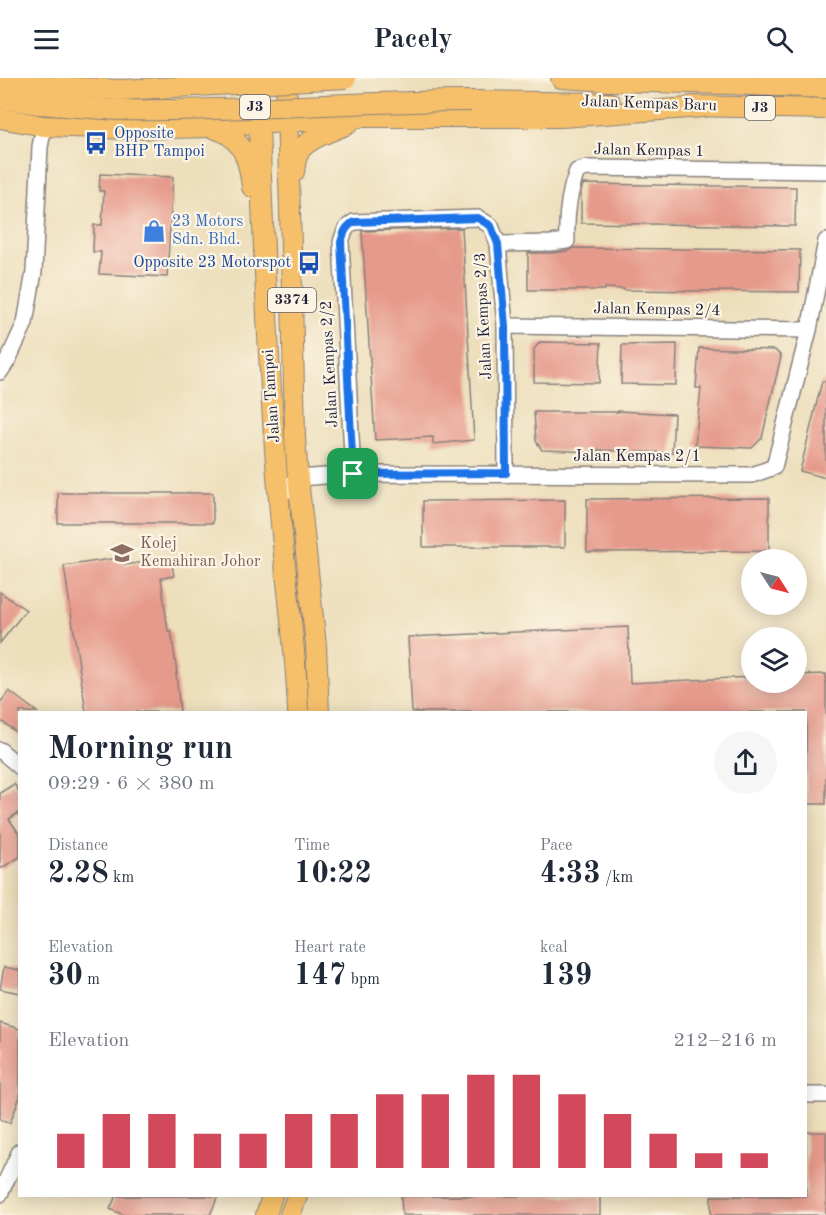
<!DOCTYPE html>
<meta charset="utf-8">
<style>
:root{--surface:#fff;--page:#f6f6f7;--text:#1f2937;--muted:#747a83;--accent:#d1495b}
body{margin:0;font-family:"Old Standard TT",serif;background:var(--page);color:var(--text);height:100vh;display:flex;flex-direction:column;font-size:22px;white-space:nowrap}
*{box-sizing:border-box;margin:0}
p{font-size:20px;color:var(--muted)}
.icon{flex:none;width:33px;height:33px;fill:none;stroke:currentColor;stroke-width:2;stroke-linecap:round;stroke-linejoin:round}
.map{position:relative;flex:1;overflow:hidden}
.side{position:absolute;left:18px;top:633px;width:789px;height:486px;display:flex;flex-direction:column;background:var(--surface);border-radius:0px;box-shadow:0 3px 15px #0003}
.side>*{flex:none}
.needle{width:39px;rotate:126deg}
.buttons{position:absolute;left:741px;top:471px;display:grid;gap:12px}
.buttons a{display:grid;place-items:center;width:66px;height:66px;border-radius:50%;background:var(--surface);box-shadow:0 3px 15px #0003;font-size:30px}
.pin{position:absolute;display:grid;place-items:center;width:51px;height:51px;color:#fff;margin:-26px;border-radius:12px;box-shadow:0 3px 9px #0006}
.round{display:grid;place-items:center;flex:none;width:63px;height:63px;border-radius:32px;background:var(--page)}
.summary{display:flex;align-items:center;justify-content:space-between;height:102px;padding:0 30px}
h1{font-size:33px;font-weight:800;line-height:45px}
.figures{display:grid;grid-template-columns:repeat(3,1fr);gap:9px;height:102px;padding:6px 30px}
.figures div{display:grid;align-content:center}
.figures b{font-size:30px;font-weight:800}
.figures small{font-size:16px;font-weight:400}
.figures p{font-size:16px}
.chart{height:168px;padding:12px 30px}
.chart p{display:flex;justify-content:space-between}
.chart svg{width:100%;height:108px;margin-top:6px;stroke:var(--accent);stroke-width:6}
header{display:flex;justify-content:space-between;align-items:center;height:78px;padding:0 30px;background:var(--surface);font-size:27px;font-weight:800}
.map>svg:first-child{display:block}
.building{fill:#e69a8b}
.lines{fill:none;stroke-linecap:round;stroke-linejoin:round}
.minor-casing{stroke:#88807c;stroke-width:18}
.major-casing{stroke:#88807c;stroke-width:22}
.minor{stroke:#fff;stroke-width:15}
.major{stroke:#f6c06b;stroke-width:20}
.major-bridge-casing{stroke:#88807c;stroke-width:22;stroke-linecap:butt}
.major-bridge{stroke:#f6c06b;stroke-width:20}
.route-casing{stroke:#fff;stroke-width:12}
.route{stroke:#1a73e8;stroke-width:8}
.labels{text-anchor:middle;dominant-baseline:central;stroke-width:4.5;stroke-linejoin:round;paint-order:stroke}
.shield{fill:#fcf5e5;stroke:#63616e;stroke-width:1.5}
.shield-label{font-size:15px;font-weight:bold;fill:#22223b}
.street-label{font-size:16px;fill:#22223b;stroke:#fcf5e5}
.transit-label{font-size:16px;fill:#164399;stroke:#fcf5e5;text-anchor:start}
.shop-label{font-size:16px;fill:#366cbe;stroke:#fcf5e5;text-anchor:start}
.education-label{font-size:16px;fill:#785e54;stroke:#fcf5e5;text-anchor:start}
</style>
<header><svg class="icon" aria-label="menu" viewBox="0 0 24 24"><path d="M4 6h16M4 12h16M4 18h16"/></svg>Pacely<svg class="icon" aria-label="search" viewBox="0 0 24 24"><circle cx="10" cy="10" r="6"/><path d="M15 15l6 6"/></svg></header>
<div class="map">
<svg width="826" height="1137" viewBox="0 0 826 1137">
<rect width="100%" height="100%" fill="#fcf5e5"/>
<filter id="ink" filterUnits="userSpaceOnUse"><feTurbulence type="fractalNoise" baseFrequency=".0167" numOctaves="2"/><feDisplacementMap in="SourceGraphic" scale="12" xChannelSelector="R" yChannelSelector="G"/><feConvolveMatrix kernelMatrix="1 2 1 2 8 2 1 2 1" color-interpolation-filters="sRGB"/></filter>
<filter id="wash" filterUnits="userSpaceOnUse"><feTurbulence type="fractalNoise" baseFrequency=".008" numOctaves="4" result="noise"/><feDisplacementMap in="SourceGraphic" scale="24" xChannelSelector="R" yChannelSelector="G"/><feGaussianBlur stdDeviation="1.35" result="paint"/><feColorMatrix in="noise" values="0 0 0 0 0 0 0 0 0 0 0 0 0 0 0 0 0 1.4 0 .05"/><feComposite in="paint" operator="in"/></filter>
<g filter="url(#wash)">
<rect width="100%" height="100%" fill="#eddfbc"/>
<g id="blocks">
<g class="building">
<polygon points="100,96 173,99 167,199 99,196 101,174 93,174 94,147 102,147 104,113 99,113"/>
<polygon points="583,106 796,109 795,148 581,145 581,113"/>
<polygon points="462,150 474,362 433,366 433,359 375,362 362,153"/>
<polygon points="574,170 800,172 799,214 624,212 624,211 605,210 605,212 528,212 528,175 552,175 568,173"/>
<polygon points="540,264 601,265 599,305 534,304 534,271"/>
<polygon points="677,266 676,307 621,306 622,267"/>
<polygon points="699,270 775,272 781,278 762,360 752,370 695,368 701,310 696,310"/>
<polygon points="822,303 826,304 826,400 800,393"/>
<polygon points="618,333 674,336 672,375 597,372 597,374 542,372 536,363 534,334 618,334"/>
<rect x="58" y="415" width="155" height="30"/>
<polygon points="769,420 769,473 587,474 587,421"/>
<polygon points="565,422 565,469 423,469 423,423"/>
<polygon points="124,479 125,487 171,480 174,498 161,500 168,553 171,552 177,595 176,595 180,634 86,634 64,488"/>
<polygon points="0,514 26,532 0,565"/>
<polygon points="628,549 630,605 752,599 752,604 796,604 796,597 826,596 826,726 806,726 806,634 412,634 408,559"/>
<polygon points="9,613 37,634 20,634 20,657 0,642 0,625"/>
<polygon points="14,706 20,715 20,734 9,741 20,757 20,779 0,791 0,715"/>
<polygon points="4,889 20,892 20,915 0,911"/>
<polygon points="0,945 20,951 20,1019 10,1045 0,1041"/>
<polygon points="806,1054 826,1054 826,1137 711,1137 711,1118 806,1118"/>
<polygon points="116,1118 218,1118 210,1137 124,1137 110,1131"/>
<polygon points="401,1118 600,1118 600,1137 402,1137"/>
</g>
</g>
</g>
<g filter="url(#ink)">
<use href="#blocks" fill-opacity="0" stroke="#88807c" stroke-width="1.5"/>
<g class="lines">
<g class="minor-casing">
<g id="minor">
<path d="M498,166L551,165L567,163C566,140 569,114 577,93L587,90L826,93"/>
<polyline points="505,248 809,252"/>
<polyline points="0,294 8,282 25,245 34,194 40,69 44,48"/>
<path d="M353,396L341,164C344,155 345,149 354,144L478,140L491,148L498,166L505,248L506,395"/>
<polyline points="279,424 286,410 298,400 353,396 752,397 774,389 809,252 826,163"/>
<polyline points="0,672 20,689"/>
<polyline points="806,1017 826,1017"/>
<polyline points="0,1116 20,1073"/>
</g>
</g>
<g class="major-casing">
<g id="major">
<path d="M257,0C263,141 267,282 279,422C284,493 296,563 298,634"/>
<polyline points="286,0 291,167 295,359 298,400 316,568 319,634"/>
<polyline points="561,0 610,3 728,6 826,10"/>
<polyline points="0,1 43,8"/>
<polyline points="0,20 39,26"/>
<polyline points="471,23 610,25"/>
<polyline points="691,28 826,31"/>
<polyline points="0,40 44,48 129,51 210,49 364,39 561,39 703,29"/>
<path d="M211,49C217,52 224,53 229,57C246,69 250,90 252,109"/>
<path d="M294,94C295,86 296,77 301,71C310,59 335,52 348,46"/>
<polyline points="266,1137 272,1118"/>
<polyline points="290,1137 297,1118"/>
</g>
</g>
<use href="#minor" class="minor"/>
<use href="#major" class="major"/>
<g class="major-bridge-casing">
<g id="major-bridge">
<polyline points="43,8 120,12 346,0"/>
<path d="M39,26C66,28 94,31 121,32C238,34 355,23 471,23"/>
</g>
</g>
<use href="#major-bridge" class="major-bridge"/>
</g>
</g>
<g class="lines" filter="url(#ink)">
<g class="route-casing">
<path id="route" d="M478,140L491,148L498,166L505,248L506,395L353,396L341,164C344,155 345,149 354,144Z"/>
</g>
<use href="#route" class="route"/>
</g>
<defs>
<g id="bus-bare" transform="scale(1.8)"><path d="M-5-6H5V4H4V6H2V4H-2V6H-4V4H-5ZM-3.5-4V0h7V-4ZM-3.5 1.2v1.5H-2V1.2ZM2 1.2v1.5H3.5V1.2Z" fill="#1a4fb4" stroke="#fcf5e5" stroke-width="2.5" paint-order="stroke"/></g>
<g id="shop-bare" transform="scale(1.8)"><path d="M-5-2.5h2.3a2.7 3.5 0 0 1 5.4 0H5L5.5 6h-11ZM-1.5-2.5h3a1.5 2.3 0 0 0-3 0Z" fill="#3f7fe0" stroke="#fcf5e5" stroke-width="2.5" paint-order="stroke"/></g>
<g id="university-bare" transform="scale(1.8)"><path d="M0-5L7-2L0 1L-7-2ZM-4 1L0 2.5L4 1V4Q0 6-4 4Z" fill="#8d6e63" stroke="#fcf5e5" stroke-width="2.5" paint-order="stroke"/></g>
</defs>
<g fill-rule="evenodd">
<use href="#bus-bare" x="96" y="65"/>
<use href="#shop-bare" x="154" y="153"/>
<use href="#bus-bare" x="309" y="185"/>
<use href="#university-bare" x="122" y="475"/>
</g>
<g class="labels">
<g class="shield">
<rect x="240" y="17" width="30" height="24" rx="4.5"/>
<rect x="745" y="18" width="30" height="24" rx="4.5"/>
<rect x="268" y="210" width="48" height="24" rx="4.5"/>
</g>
<g class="shield-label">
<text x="255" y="29">J3</text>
<text x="760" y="30">J3</text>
<text x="292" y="222">3374</text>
</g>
<g class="street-label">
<text transform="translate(649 26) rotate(2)">Jalan Kempas Baru</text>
<text transform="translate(649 73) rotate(1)">Jalan Kempas 1</text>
<text transform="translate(657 232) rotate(1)">Jalan Kempas 2/4</text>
<text transform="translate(484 238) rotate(-93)">Jalan Kempas 2/3</text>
<text transform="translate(330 286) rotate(-93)">Jalan Kempas 2/2</text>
<text transform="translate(272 318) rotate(-94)">Jalan Tampoi</text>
<text x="637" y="379">Jalan Kempas 2/1</text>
</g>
<g class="transit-label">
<text x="114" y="56">Opposite<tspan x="114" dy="18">BHP Tampoi</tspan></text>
<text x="291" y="185" text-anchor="end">Opposite 23 Motorspot</text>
</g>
<g class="shop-label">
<text x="172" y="144">23 Motors<tspan x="172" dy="18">Sdn. Bhd.</tspan></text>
</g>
<g class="education-label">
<text x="140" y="466">Kolej<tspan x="140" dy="18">Kemahiran Johor</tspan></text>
</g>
</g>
</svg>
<div class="buttons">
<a><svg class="needle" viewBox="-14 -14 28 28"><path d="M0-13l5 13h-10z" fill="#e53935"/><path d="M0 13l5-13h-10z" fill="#747a83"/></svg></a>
<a><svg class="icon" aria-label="layers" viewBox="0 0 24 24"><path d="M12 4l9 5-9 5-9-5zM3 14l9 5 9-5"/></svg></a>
</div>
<div class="pin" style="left:353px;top:396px;background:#1e9e55"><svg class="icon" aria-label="arrive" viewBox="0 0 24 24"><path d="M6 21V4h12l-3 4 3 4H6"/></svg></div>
<section class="side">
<div class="summary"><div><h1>Morning run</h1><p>09:29 · 6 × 380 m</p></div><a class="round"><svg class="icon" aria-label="share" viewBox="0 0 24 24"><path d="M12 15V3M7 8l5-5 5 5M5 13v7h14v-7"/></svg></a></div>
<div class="figures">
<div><p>Distance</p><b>2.28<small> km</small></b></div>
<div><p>Time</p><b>10:22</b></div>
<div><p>Pace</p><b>4:33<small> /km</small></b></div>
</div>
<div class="figures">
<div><p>Elevation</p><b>30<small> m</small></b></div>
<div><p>Heart rate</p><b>147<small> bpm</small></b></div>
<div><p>kcal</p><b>139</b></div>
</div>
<div class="chart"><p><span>Elevation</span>212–216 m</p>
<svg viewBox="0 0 160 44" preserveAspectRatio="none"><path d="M5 44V30M15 44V22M25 44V22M35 44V30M45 44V30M55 44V22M65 44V22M75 44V14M85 44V14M95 44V6M105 44V6M115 44V14M125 44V22M135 44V30M145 44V38M155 44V38"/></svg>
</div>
</section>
</div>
